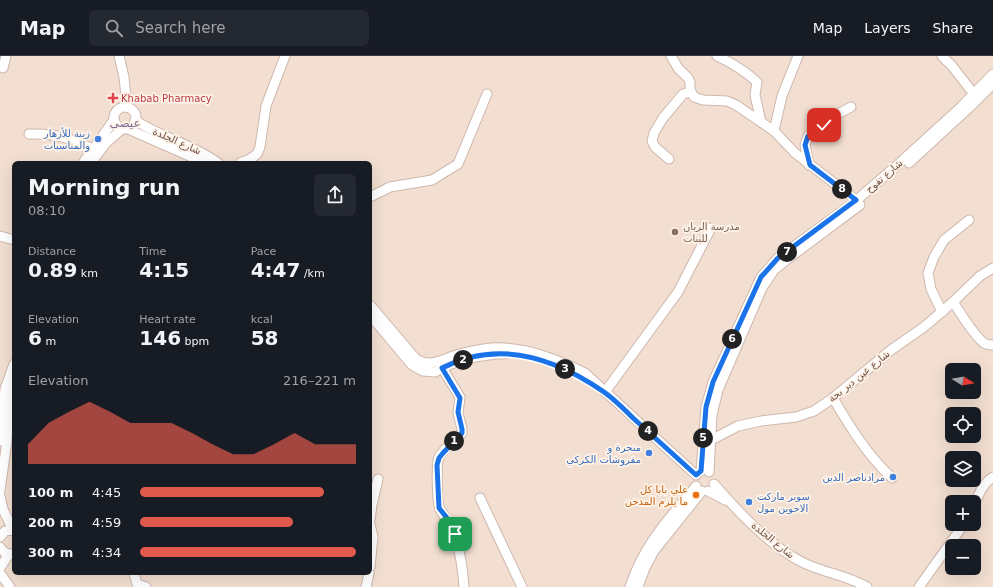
<!DOCTYPE html>
<meta charset="utf-8">
<style>
:root{--surface:#171b24;--page:#242831;--text:#f1f3f6;--muted:#9ea1a6;--line:#363941;--accent:#df594d}
body{margin:0;font-family:"DejaVu Sans",Vazirmatn,sans-serif;background:var(--page);color:var(--text);height:100vh;display:flex;flex-direction:column;font-size:15px;white-space:nowrap}
*{box-sizing:border-box;margin:0}
p{font-size:13px;color:var(--muted)}
.icon{flex:none;width:22px;height:22px;fill:none;stroke:currentColor;stroke-width:2;stroke-linecap:round;stroke-linejoin:round}
.map{position:relative;flex:1;overflow:hidden}
.details{position:absolute;left:12px;top:105px;width:360px;height:414px;display:flex;flex-direction:column;background:var(--surface);border-radius:6px;box-shadow:0 4px 16px #0002}
.details>*{flex:none}
.needle{width:26px;rotate:101deg}
.controls{position:absolute;left:945px;top:307px;display:grid;gap:8px}
.controls a{display:grid;place-items:center;width:36px;height:36px;border-radius:6px;background:var(--surface);box-shadow:0 4px 16px #0002;font-size:20px}
.pin{position:absolute;display:grid;place-items:center;width:34px;height:34px;color:#fff;margin:-17px;border-radius:8px;box-shadow:0 2px 6px #0006}
.km{position:absolute;width:20px;height:20px;margin:-10px;border-radius:50%;background:#222;color:#fff;font-size:11px;line-height:20px;text-align:center}
.round{display:grid;place-items:center;flex:none;width:42px;height:42px;border-radius:6px;background:var(--page)}
.overview{display:flex;align-items:center;justify-content:space-between;height:68px;padding:0 16px}
h1{font-size:22px;font-weight:700;line-height:30px}
.metrics{display:grid;grid-template-columns:repeat(3,1fr);gap:6px;height:68px;padding:4px 16px}
.metrics div{display:grid;align-content:center}
.metrics b{font-size:20px;font-weight:700}
.metrics small{font-size:11px;font-weight:400}
.metrics p{font-size:11px}
.chart{height:112px;padding:8px 16px}
.chart p{display:flex;justify-content:space-between}
.chart svg{width:100%;height:72px;margin-top:4px;fill:var(--accent);opacity:.7}
ul{padding:0 16px;list-style:none;font-size:13px}
li{display:grid;grid-template-columns:64px 48px 1fr;align-items:center;height:30px}
li i{height:10px;border-radius:5px;background:var(--accent)}
header{display:flex;align-items:center;gap:24px;box-sizing:border-box;height:56px;padding:0 20px;background:var(--surface);border-bottom:1px solid var(--line)}
header strong{font-size:19px}
nav{display:flex;gap:22px;margin-inline-start:auto;font-size:14px}
.search{width:280px;height:36px;background:var(--page);display:flex;align-items:center;gap:10px;box-sizing:border-box;padding:0 14px;border-radius:6px;color:var(--muted);font-size:15px}
.map>svg:first-child{display:block}
.residential{fill:#f2dfd1;fill-rule:evenodd}
.lines{fill:none;stroke-linecap:round;stroke-linejoin:round}
.minor-casing{stroke:#ceb7ad;stroke-width:11}
.minor{stroke:#fff;stroke-width:9}
.route-casing{stroke:#fff;stroke-width:8}
.route{stroke:#1a73e8;stroke-width:5}
.health-dot{fill:#e0444e;stroke:#fef3e8;stroke-width:1.5}
.shop-dot{fill:#3f7fe0;stroke:#fef3e8;stroke-width:1.5}
.education-dot{fill:#8d6e63;stroke:#fef3e8;stroke-width:1.5}
.food-dot{fill:#e8710a;stroke:#fef3e8;stroke-width:1.5}
.labels{text-anchor:middle;dominant-baseline:central;stroke-width:3.5;stroke-linejoin:round;paint-order:stroke}
.health-label{font-size:10px;fill:#be3a42;stroke:#fef3e8;text-anchor:start}
.shop-label{font-size:10px;fill:#366cbe;stroke:#fef3e8;text-anchor:end}
.street-label{font-size:10px;fill:#71534a;stroke:#fef3e8}
.education-label{font-size:10px;fill:#785e54;stroke:#fef3e8;text-anchor:start}
.food-label{font-size:10px;fill:#c56008;stroke:#fef3e8;text-anchor:end}
.quarter-label{font-size:12px;fill:#7e6694;stroke:#fef3e8}
</style>
<header>
<strong>Map</strong>
<div class="search"><svg class="icon" aria-label="search" viewBox="0 0 24 24"><circle cx="10" cy="10" r="6"/><path d="M15 15l6 6"/></svg>Search here</div>
<nav><a>Map</a><a>Layers</a><a>Share</a></nav>
</header>
<div class="map">
<svg width="993" height="531" viewBox="0 0 993 531">
<rect width="100%" height="100%" fill="#fbeee3"/>
<path class="residential" d="M0,0H993V531H0ZM14,107H370V517H14ZM952,314H974V336H952ZM952,358H974V380H952ZM952,402H974V424H952ZM952,446H974V468H952ZM952,490H974V512H952Z"/>
<g class="lines">
<g class="minor-casing">
<g id="minor">
<polyline points="119,0 124,21 127,51"/>
<polyline points="671,0 678,12 688,22 690,26 690,34 694,41 703,44 727,45 736,49 774,75 795,97 856,144"/>
<path d="M717,0C732,7 745,15 757,26L755,39L761,66"/>
<polyline points="942,0 952,10 977,42"/>
<polyline points="3,12 6,0"/>
<circle cx="125" cy="62" r="11"/>
<path d="M135,64C161,82 193,88 218,107"/>
<polyline points="128,73 205,107"/>
<polyline points="774,75 782,40 798,0"/>
<path d="M29,78C56,77 69,82 93,93"/>
<polyline points="669,103 655,91 652,85 654,77 663,62 683,38 690,36"/>
<polyline points="83,107 114,64"/>
<polyline points="91,107 105,88 122,73"/>
<polyline points="240,107 250,103 257,98 260,91 266,50 285,0"/>
<polyline points="909,107 972,49 993,28"/>
<path d="M809,109L805,89L808,80C815,76 822,74 826,65L819,60L822,59L832,61L851,51"/>
<polyline points="370,141 390,131 432,124 458,108 487,38"/>
<polyline points="0,180 14,184"/>
<path d="M953,246C961,257 973,279 984,287C987,289 990,289 993,289"/>
<path d="M370,249L415,302C419,305 424,307 429,307C438,307 447,302 456,299C467,296 480,293 491,292C524,290 556,303 585,317L696,419"/>
<polyline points="942,256 931,233 928,217 934,201 944,184 969,164"/>
<polyline points="370,259 412,309 423,315 435,316 451,308 475,301 496,298 504,298"/>
<path d="M439,307L460,341L458,357L462,373V377C455,384 444,392 439,401C436,407 437,448 440,453C445,462 452,470 455,480C460,496 463,514 464,531"/>
<polyline points="605,336 678,236 711,172"/>
<path d="M833,342C850,371 868,400 892,422"/>
<polyline points="706,384 711,384 738,370 761,365 796,361 814,355 833,342 891,294 924,271 953,246 980,220 993,212"/>
<polyline points="0,385 5,333 14,308"/>
<polyline points="701,415 706,351 713,326 761,221 778,202 851,149 895,111 961,51 993,18"/>
<polyline points="709,416 712,359 718,334 762,232 774,214 789,202 860,149"/>
<path d="M714,428C738,456 773,493 806,508C826,517 848,520 867,531"/>
<polyline points="0,435 7,385 9,351 14,329"/>
<polyline points="708,435 725,444"/>
<polyline points="0,440 3,453 13,474"/>
<polyline points="480,442 522,531"/>
<path d="M974,450C979,438 982,428 993,421"/>
<polyline points="370,464 372,449 378,423"/>
<polyline points="370,468 373,481 370,511"/>
<polyline points="0,481 5,475 14,474"/>
<path d="M0,491C3,496 8,499 14,498"/>
<polyline points="0,512 9,498"/>
<polyline points="0,517 10,531"/>
<polyline points="134,517 137,528 146,531"/>
<polyline points="366,531 369,517"/>
<path d="M630,531C644,488 668,464 696,430"/>
<polyline points="638,531 645,512 654,495 702,435"/>
<polyline points="919,531 964,468"/>
</g>
</g>
<use href="#minor" class="minor"/>
</g>
<g class="lines">
<g class="route-casing">
<path id="route" d="M455,478L447,462L439,452L437,409L439,402L443,397L462,377V373L458,356L460,342L442,312C498,283 555,302 604,336C614,343 624,353 633,362C654,381 675,400 696,419L701,415L706,351L713,326L761,221L778,202L856,144L810,109L805,89L808,80L816,77L824,69"/>
</g>
<use href="#route" class="route"/>
</g>
<path class="health-dot" d="M111 36h4v4h4v4h-4v4h-4v-4h-4v-4h4z"/>
<g class="shop-dot">
<circle cx="98" cy="83" r="4"/>
<circle cx="649" cy="397" r="4"/>
<circle cx="893" cy="421" r="4"/>
<circle cx="749" cy="446" r="4"/>
</g>
<circle class="education-dot" cx="675" cy="176" r="4"/>
<circle class="food-dot" cx="696" cy="439" r="4"/>
<g class="labels">
<g class="health-label">
<text x="121" y="42">Khabab Pharmacy</text>
</g>
<g class="shop-label">
<text x="90" y="77">زينة للأزهار<tspan x="90" dy="12">والمناسبات</tspan></text>
<text x="641" y="391">منجرة و<tspan x="641" dy="12">مفروشات الكركي</tspan></text>
<text x="885" y="421">مرادناصر الدين</text>
<text x="757" y="440" text-anchor="start">سوبر ماركت<tspan x="757" dy="12">الاخوين مول</tspan></text>
</g>
<g class="street-label">
<text transform="translate(177 85) rotate(24)">شارع الجلدة</text>
<text transform="translate(884 120) rotate(-41)">شارع تفوح</text>
<text transform="translate(859 320) rotate(-39)">شارع عين دير بحة</text>
<text transform="translate(773 484) rotate(39)">شارع الجلدة</text>
</g>
<g class="education-label">
<text x="683" y="170">مدرسة الريان<tspan x="683" dy="12">للبنات</tspan></text>
</g>
<g class="food-label">
<text x="688" y="433">علي بابا كل<tspan x="688" dy="12">ما يلزم المدخن</tspan></text>
</g>
<g class="quarter-label">
<text x="125" y="67">عيصى</text>
</g>
</g>
</svg>
<div class="controls">
<a><svg class="needle" viewBox="-14 -14 28 28"><path d="M0-13l5 13h-10z" fill="#e53935"/><path d="M0 13l5-13h-10z" fill="#9ea1a6"/></svg></a>
<a><svg class="icon" aria-label="locate" viewBox="0 0 24 24"><circle cx="12" cy="12" r="6"/><path d="M12 2v4M12 18v4M2 12h4M18 12h4"/></svg></a>
<a><svg class="icon" aria-label="layers" viewBox="0 0 24 24"><path d="M12 4l9 5-9 5-9-5zM3 14l9 5 9-5"/></svg></a>
<a>+</a>
<a>−</a>
</div>
<div class="pin" style="left:455px;top:478px;background:#1e9e55"><svg class="icon" aria-label="arrive" viewBox="0 0 24 24"><path d="M6 21V4h12l-3 4 3 4H6"/></svg></div>
<div class="pin" style="left:824px;top:69px;background:#d93025"><svg class="icon" aria-label="check" viewBox="0 0 24 24"><path d="M5 12l5 5 9-10"/></svg></div>
<b class="km" style="left:454px;top:385px">1</b>
<b class="km" style="left:463px;top:304px">2</b>
<b class="km" style="left:565px;top:313px">3</b>
<b class="km" style="left:648px;top:375px">4</b>
<b class="km" style="left:703px;top:382px">5</b>
<b class="km" style="left:732px;top:283px">6</b>
<b class="km" style="left:787px;top:196px">7</b>
<b class="km" style="left:842px;top:133px">8</b>
<section class="details">
<div class="overview"><div><h1>Morning run</h1><p>08:10</p></div><a class="round"><svg class="icon" aria-label="share" viewBox="0 0 24 24"><path d="M12 15V3M7 8l5-5 5 5M5 13v7h14v-7"/></svg></a></div>
<div class="metrics">
<div><p>Distance</p><b>0.89<small> km</small></b></div>
<div><p>Time</p><b>4:15</b></div>
<div><p>Pace</p><b>4:47<small> /km</small></b></div>
</div>
<div class="metrics">
<div><p>Elevation</p><b>6<small> m</small></b></div>
<div><p>Heart rate</p><b>146<small> bpm</small></b></div>
<div><p>kcal</p><b>58</b></div>
</div>
<div class="chart"><p><span>Elevation</span>216–221 m</p>
<svg viewBox="0 0 160 44" preserveAspectRatio="none"><path d="M0 44V32L10 19L20 12L30 6L40 12L50 19L60 19L70 19L80 25L90 32L100 38L110 38L120 32L130 25L140 32L150 32L160 32V44z"/></svg>
</div>
<ul>
<li><b>100 m</b>4:45<i style="width:85%"></i></li>
<li><b>200 m</b>4:59<i style="width:71%"></i></li>
<li><b>300 m</b>4:34<i style="width:100%"></i></li>
</ul>
</section>
</div>
